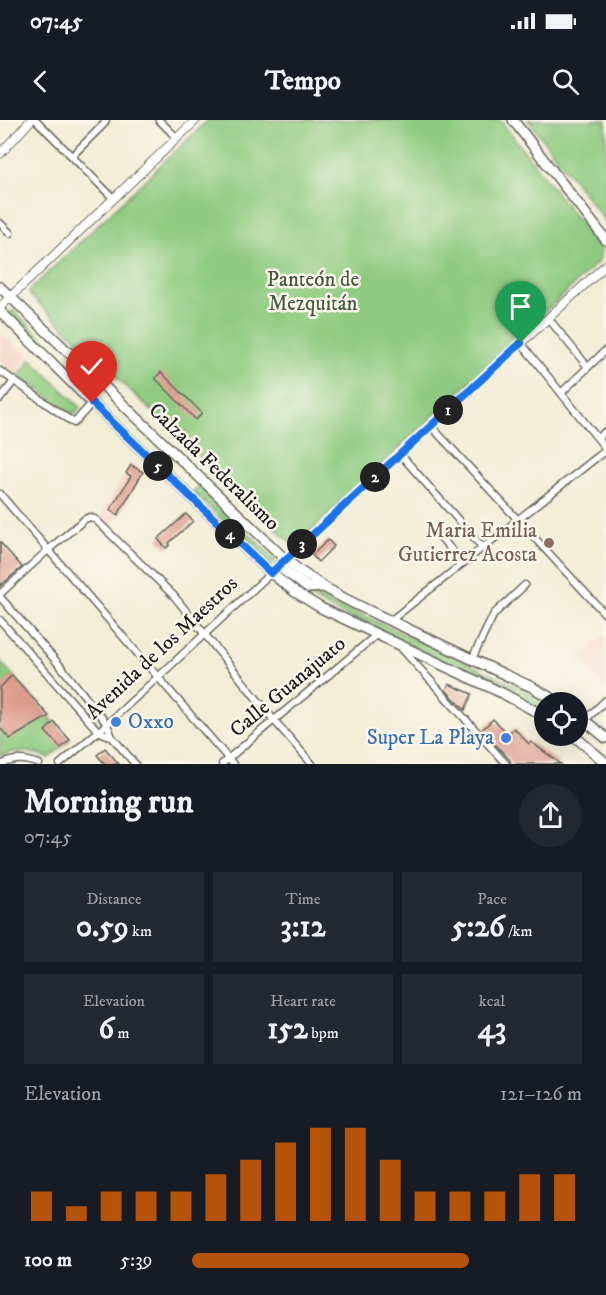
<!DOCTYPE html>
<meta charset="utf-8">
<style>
:root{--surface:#171b24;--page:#242831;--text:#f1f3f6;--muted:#9ea1a6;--accent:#b45309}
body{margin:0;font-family:"IM FELL DW Pica",serif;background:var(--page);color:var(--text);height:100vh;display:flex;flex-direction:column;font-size:22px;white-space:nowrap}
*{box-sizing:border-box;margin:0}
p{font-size:20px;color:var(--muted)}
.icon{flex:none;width:33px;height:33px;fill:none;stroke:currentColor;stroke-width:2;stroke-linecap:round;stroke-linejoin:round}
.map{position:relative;height:644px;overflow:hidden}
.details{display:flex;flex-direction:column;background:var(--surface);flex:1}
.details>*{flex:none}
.buttons{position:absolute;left:534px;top:572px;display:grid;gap:12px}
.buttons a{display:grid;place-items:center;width:54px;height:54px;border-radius:50%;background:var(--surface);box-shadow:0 6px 24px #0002;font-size:30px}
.pin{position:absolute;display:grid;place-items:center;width:51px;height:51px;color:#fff;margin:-62px -26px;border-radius:50% 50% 50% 0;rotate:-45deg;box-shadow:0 0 6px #0007}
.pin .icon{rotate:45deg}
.km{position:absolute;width:30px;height:30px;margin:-15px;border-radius:50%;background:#222;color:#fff;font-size:16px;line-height:30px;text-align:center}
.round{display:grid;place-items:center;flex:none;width:63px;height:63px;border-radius:32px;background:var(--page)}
.summary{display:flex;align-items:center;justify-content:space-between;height:102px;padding:0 24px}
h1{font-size:33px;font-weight:800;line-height:45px}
.figures{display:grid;grid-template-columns:repeat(3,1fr);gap:9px;height:102px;padding:6px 24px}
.figures div{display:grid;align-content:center;border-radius:0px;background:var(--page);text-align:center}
.figures b{font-size:30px;font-weight:800}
.figures small{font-size:16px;font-weight:400}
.figures p{font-size:16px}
.chart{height:168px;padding:12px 24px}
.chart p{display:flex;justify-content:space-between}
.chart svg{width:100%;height:108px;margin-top:6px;stroke:var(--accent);stroke-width:6}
ul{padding:0 24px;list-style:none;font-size:20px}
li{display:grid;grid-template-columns:96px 72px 1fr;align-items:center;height:45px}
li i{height:15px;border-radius:8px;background:var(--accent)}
.status{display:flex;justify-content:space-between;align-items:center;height:42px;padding:0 30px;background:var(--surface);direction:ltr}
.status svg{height:16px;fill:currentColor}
header{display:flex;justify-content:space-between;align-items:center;height:78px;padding:0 24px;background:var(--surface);font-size:27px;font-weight:800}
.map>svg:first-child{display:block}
.built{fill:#f6d2c5}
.green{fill:#8eca7f;stroke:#55734e;stroke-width:1.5}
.building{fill:#dc9b8c}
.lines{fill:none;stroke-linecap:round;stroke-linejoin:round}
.minor-casing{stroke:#67655d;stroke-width:9}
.tertiary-casing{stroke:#67655d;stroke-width:10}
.secondary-casing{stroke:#67655d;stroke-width:12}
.primary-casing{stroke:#67655d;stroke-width:12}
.minor{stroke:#fff;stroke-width:6}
.tertiary{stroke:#fff;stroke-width:8}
.secondary{stroke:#fff;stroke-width:9}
.primary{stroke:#fff;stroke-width:9}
.route-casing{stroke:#fff;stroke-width:12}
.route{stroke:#1a73e8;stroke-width:8}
.education-dot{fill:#8d6e63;stroke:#fbf7ec;stroke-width:2}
.shop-dot{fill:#3f7fe0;stroke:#fbf7ec;stroke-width:2}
.labels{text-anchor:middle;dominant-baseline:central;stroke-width:5;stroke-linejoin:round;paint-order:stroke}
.park-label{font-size:21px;fill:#44593f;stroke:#fbf7ec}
.street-label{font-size:21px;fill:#1c1c1c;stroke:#fbf7ec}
.education-label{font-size:21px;fill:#785e54;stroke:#fbf7ec;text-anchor:end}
.shop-label{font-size:21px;fill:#366cbe;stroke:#fbf7ec;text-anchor:start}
</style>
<div class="status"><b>07:45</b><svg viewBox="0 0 49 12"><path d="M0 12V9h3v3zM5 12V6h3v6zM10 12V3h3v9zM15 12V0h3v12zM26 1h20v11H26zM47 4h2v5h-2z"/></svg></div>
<header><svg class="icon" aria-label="back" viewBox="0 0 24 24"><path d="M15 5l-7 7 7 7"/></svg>Tempo<svg class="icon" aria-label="search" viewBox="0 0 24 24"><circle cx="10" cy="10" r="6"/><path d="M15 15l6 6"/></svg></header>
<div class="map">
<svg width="606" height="644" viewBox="0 0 606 644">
<rect width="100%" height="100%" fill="#fbf7ec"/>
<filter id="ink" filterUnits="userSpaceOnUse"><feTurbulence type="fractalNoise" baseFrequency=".0167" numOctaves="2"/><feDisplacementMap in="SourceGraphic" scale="12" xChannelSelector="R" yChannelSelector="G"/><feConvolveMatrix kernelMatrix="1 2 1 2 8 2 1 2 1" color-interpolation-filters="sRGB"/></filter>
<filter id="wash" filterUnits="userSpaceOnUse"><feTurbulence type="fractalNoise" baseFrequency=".008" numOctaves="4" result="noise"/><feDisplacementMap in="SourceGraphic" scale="24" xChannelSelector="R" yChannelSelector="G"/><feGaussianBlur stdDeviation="1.35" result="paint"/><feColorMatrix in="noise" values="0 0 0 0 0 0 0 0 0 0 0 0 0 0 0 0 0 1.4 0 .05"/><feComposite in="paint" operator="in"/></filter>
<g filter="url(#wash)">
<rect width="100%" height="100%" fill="#f2edd7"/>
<g class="built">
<polygon points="0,214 29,234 15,255 0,245"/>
<polygon points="131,345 143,352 109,410 99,399"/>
<polygon points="606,514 606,567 579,538"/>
</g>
<g class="green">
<polygon points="208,0 500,0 601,130 599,141 297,424 292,424 30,175 29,171"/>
<polygon points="528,0 606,0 606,102"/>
<polygon points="13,190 90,263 84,269 7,196"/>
<polygon points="31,239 80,287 74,295 19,256"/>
<polygon points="198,366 276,440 271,445 193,372"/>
<polygon points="287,455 306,469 521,568 545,582 544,592 526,580 326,486 304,473 284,458"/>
<path d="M0,541L70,620L49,638C33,631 17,628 0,636Z"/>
</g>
<g id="blocks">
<g class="building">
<polygon points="161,252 202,293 196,300 155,258"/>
<polygon points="131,345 143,352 118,395 110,390 131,356 126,353"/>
<polygon points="186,394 193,401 169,423 170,425 166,428 158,419"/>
<polygon points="328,420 334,426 318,442 312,435"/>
<polygon points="0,422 22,447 0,466"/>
<polygon points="12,555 49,596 10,619 0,608 0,568"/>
<polygon points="449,564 472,574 465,590 446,570"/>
<polygon points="493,599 508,614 514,608 529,624 531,622 561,644 511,644 510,640 482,610"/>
<polygon points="54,602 70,620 61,628 45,611"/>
<polygon points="105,628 119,644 105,644 97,635"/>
</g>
</g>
</g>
<g filter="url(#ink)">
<use href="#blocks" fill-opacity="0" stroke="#67655d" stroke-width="1.5"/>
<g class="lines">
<g class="minor-casing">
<g id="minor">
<polyline points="36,0 113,78"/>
<polyline points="159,0 177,18"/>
<polyline points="72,36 104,4 106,0"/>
<polyline points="0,103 10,113"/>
<polyline points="548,198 588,247"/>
<polyline points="521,223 606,329"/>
<polyline points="0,251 74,303 92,283"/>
<polyline points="561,273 606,230"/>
<polyline points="0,279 14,261"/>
<polyline points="431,306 606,495"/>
<polyline points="598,318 606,311"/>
<polyline points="400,334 483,428"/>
<polyline points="0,374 233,644"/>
<polyline points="435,411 463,443"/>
<polyline points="0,474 48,430 85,399 90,397 96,400 174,476 273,599 312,644"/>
<polyline points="0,477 63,549 107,604 112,617 135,644"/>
<polyline points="0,500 98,611 112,617"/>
<polyline points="390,501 606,330"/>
<polyline points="402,529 506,644"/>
<polyline points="472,539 494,494 525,465"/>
<polyline points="585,600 606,580"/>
<path d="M3,644C16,638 26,639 39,644"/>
<polyline points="60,644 107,604 271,453"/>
<path d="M222,644C273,600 325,559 376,515"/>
</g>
</g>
<g class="tertiary-casing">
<g id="tertiary">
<polyline points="0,34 31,0"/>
<polyline points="0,187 196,0"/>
<polyline points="271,453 606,145"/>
</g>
</g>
<g class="secondary-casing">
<polyline id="secondary" points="513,0 606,120"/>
</g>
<g class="primary-casing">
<g id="primary">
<path d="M0,167L285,439C321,470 363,488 406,508C448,528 490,548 532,567L558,582"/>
<polyline points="0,191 92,283 271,453 295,472 321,488 502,573 544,596"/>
<polyline points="278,446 308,468 323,467"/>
<polyline points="578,595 606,618"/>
<polyline points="573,615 606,643"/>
</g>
</g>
<use href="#minor" class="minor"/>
<use href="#tertiary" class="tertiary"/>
<use href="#secondary" class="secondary"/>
<use href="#primary" class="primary"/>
</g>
</g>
<g class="lines" filter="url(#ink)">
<g class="route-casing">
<polyline id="route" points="92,283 271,453 521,223"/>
</g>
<use href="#route" class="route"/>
</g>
<circle class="education-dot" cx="549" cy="423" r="6"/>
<g class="shop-dot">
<circle cx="116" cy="602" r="6"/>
<circle cx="506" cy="618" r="6"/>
</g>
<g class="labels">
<g class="park-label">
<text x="313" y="160">Panteón de<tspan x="313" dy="24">Mezquitán</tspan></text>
</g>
<g class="street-label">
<text transform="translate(214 347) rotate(44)">Calzada Federalismo</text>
<text transform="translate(162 528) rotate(-43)">Avenida de los Maestros</text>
<text transform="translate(288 567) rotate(-40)">Calle Guanajuato</text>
</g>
<g class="education-label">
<text x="537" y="411">Maria Emilia<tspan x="537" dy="24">Gutierrez Acosta</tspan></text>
</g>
<g class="shop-label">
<text x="128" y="602">Oxxo</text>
<text x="494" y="618" text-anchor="end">Super La Playa</text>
</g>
</g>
</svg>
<div class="buttons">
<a><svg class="icon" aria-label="locate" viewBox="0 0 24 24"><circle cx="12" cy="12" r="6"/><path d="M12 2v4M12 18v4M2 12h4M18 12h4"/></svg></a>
</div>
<div class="pin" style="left:521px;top:223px;background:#1e9e55"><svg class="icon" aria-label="arrive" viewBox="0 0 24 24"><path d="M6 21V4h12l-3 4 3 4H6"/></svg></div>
<div class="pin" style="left:92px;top:283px;background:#d93025"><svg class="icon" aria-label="check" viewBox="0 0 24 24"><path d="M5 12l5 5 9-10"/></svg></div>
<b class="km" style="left:448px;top:290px">1</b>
<b class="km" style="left:375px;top:357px">2</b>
<b class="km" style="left:302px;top:424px">3</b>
<b class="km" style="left:230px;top:414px">4</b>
<b class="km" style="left:158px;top:346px">5</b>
</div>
<section class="details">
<div class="summary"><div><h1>Morning run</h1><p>07:45</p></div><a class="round"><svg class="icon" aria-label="share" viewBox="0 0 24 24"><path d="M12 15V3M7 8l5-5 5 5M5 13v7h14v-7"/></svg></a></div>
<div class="figures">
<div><p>Distance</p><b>0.59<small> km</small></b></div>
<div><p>Time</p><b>3:12</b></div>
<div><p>Pace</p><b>5:26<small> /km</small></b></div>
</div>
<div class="figures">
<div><p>Elevation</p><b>6<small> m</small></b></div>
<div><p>Heart rate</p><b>152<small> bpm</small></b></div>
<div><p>kcal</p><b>43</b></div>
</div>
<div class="chart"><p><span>Elevation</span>121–126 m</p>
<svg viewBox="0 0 160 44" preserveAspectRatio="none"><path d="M5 44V32M15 44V38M25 44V32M35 44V32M45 44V32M55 44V25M65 44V19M75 44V12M85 44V6M95 44V6M105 44V19M115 44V32M125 44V32M135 44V32M145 44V25M155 44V25"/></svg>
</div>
<ul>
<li><b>100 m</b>5:39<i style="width:71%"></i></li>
</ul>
</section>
